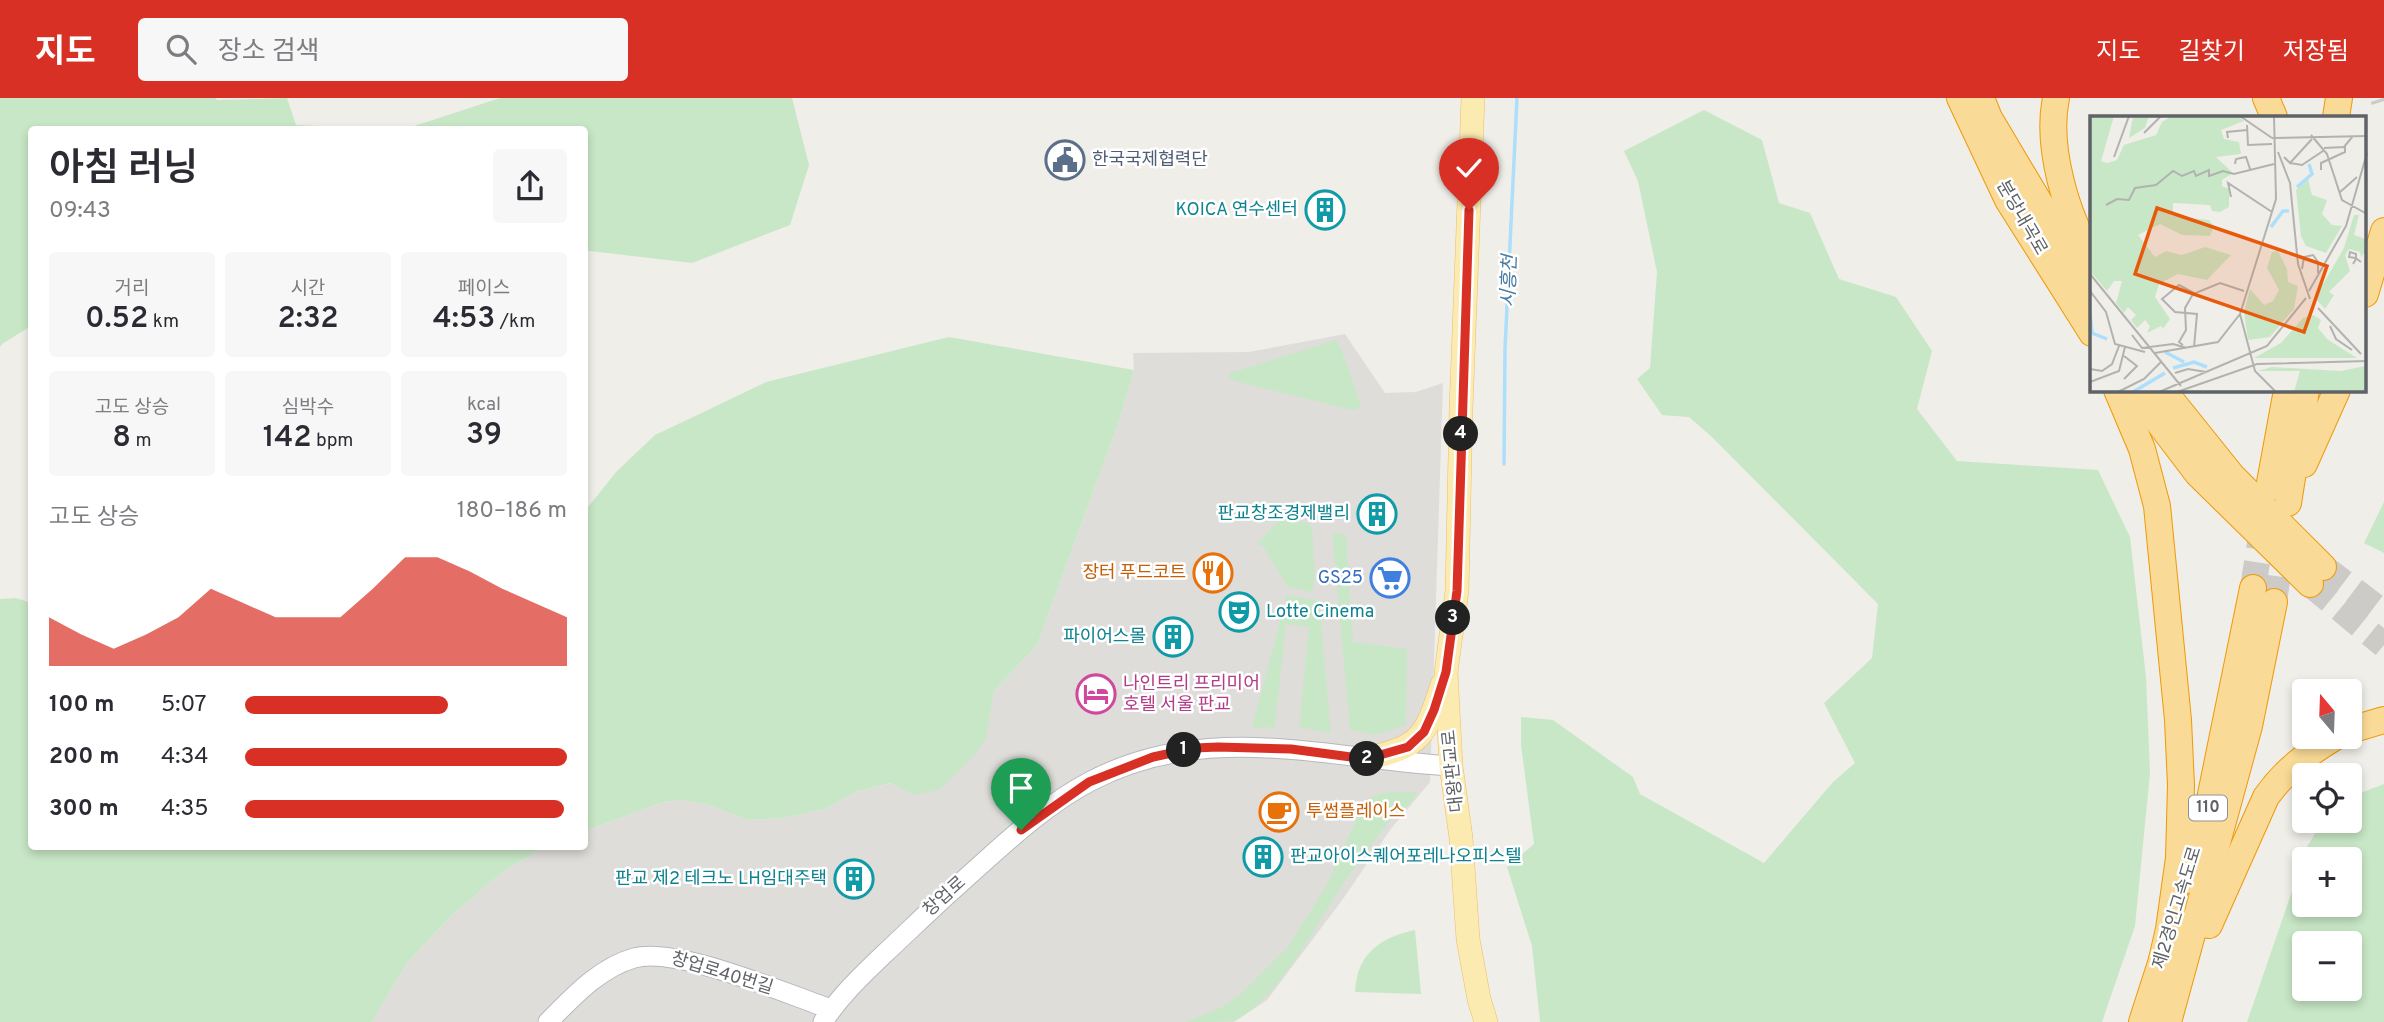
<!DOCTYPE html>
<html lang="ko">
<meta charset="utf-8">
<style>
:root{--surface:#fff;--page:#f7f7f7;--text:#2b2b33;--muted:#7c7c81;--accent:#d93025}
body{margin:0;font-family:Overpass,"Noto Sans KR",sans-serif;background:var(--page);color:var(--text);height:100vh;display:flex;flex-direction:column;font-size:26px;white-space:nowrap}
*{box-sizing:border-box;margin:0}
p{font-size:23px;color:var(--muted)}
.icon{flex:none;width:38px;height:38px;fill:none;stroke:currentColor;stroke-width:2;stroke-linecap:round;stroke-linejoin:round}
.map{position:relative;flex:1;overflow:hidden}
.drawer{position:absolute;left:28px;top:28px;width:560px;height:724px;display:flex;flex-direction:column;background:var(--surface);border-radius:7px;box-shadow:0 4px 10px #0003}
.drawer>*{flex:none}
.needle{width:46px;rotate:341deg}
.fabs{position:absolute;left:2292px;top:581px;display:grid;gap:14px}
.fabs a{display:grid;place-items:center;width:70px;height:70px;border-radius:7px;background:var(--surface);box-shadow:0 4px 10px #0003;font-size:35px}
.pin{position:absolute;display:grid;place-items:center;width:60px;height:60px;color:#fff;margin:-72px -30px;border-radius:50% 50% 50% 0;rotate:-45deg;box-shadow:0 0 7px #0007}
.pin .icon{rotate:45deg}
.km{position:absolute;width:35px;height:35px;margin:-18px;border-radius:50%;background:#222;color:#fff;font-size:19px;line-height:35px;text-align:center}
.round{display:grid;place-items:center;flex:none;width:74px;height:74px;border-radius:7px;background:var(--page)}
.summary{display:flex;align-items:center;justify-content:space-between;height:119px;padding:0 21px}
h1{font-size:38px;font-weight:600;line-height:52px}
.stats{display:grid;grid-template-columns:repeat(3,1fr);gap:10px;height:119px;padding:7px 21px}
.stats div{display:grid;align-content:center;border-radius:7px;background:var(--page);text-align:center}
.stats b{font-size:30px;font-weight:600}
.stats small{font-size:19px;font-weight:400}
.stats p{font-size:19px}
.chart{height:196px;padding:14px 21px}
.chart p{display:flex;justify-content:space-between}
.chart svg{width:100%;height:126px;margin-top:7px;fill:var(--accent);opacity:.7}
ul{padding:0 21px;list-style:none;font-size:23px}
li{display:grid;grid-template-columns:112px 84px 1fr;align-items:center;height:52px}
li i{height:18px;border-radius:9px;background:var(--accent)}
header{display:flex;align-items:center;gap:42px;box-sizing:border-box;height:98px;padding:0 35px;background:var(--accent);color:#fff}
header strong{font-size:33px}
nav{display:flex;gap:38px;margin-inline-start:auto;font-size:24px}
.search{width:490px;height:63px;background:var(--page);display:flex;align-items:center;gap:18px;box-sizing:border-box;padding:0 24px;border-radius:7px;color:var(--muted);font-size:26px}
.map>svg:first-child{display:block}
.industrial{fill:#dfddda}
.green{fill:#c8e7c6;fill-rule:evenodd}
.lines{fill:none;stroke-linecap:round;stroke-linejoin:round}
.stream{stroke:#addefc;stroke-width:3.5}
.highway-tunnel{stroke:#cccbc8;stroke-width:26;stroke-dasharray:26 13;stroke-linecap:butt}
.minor-casing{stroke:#b5b8bc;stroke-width:21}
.major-casing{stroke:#edbe65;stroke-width:24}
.highway-casing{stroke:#ef9909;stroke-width:28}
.minor{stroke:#fff;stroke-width:19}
.major{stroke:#fcebb1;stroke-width:23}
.highway{stroke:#f9da96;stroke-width:26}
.route-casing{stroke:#fff;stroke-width:14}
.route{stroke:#d93025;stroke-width:9}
.labels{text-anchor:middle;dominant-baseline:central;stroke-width:5;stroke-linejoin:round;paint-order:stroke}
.shield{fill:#fff;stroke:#8f9295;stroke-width:2}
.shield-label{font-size:16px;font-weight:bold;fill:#5f6367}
.service-label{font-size:18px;fill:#4e5e75;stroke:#fff;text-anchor:start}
.culture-label{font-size:18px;fill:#0d838f;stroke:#fff;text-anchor:end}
.street-label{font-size:18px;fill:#5f6367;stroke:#fff}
.food-label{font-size:18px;fill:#c56008;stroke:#fff;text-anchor:end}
.shop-label{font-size:18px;fill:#366cbe;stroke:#fff;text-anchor:end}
.hotel-label{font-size:18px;fill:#b23c85;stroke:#fff;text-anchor:start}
.water-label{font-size:19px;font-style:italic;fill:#457aa6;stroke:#fff}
.inset-river{fill:none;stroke:#addefc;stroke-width:3.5}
.inset-road{fill:none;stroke:#b2b2b0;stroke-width:2}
.view{fill:#e8590c;fill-opacity:0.15;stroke:#e8590c;stroke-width:3.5}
.inset-edge{fill:none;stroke:#5f6367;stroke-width:3.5}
</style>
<header>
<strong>지도</strong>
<div class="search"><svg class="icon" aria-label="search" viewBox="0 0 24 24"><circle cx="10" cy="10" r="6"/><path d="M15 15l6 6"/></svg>장소 검색</div>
<nav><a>지도</a><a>길찾기</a><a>저장됨</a></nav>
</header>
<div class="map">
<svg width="2384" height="924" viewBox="0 0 2384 924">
<rect width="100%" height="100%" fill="#f0eee8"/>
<polygon class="industrial" points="1345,236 1385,295 1416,294 1443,285 1430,684 1390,732 1343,801 1267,902 1234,924 372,924 406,866 452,817 501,775 545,749 584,749 585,733 663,704 680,702 706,706 748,722 783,720 825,711 856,694 892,685 913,697 990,611 994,593 1037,547 1118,326 1134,272 1133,255 1249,254"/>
<g class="green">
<polygon points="0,0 216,0 217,2 287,0 296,27 383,31 32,32 31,228 2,246 0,249"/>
<polygon points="500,0 792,0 809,67 790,127 692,165 590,153 585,155 584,32 405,31"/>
<polygon points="1704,12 1762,42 1779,105 1810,115 1839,181 1896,199 1932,253 1917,311 1957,363 2098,372 2130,439 2146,579 2150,675 2135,828 2102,924 1540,924 1532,848 1507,769 1534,746 1521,647 1521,619 1553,622 1633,679 1640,696 1764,765 1833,684 1855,665 1824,605 1872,560 1878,506 1712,339 1689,319 1662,317 1637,281 1650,270 1657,174 1638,83 1624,53"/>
<polygon points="949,239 1134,272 1118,326 1037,547 994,593 986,641 972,660 939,692 913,697 891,685 856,694 825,711 783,720 748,722 706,706 680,702 663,704 585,733 585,413 616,374 655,337 710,311 766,284"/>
<polygon points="1336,242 1340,248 1360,304 1359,310 1352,312 1235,283 1229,279 1230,275"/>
<polygon points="2384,404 2384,455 2364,445"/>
<polygon points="1283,419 1309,426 1312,431 1315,480 1312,494 1288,489 1263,448 1257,446"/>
<polygon points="1332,434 1346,437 1353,544 1407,551 1406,627 1376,637 1350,632"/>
<polygon points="1287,497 1319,503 1331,635 1299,629 1309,529 1286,526 1275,629 1252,630"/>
<polygon points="16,500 31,505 32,749 545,749 501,775 452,817 406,866 372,924 0,924 0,501"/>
<path d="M2384,686V924H2247L2308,747L2323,723H2350V699ZM2305,761H2350V807H2305ZM2305,845H2350V891H2305Z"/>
<path d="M1388,694H1417C1413,707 1397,714 1388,725C1373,744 1358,765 1344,785C1316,826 1280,901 1234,923C1225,924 1197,924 1186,924L1222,909L1243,894L1287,850L1326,788L1362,709C1370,698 1375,696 1388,694Z"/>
<path d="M1415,832L1421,896L1355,894C1357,855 1380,840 1415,832Z"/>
</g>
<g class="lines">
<polyline class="stream" points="1504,366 1505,251 1517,0"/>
<g class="highway-tunnel">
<polyline points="2383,0 2384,3"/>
<polyline points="2323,469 2384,515"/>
<polyline points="2310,486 2384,547"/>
<polyline points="2253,490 2264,419"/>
<polyline points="2274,504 2283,440"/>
</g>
<g class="minor-casing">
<g id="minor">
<path d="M548,924C573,899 599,870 634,860C677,848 786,896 831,911"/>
<path d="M823,924C840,898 861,878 883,857C908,834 932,810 957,788C999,751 1041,709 1091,683C1208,622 1328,661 1451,668"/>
</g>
</g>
<g class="major-casing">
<g id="major">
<polyline points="1473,0 1461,311 1457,493 1446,574 1451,668 1461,740 1468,841 1479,901 1486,924"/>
<path d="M1366,661C1421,648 1425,640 1442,587"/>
</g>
</g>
<g class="highway-casing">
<g id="highway">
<polyline points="1960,0 2008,102 2092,235"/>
<polyline points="1981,0 1989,20 2092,193"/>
<path d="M2056,0C2046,48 2066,118 2092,159"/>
<polyline points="2266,0 2274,19"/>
<polyline points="2336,19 2339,0"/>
<polyline points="2365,196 2384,133"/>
<polyline points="2117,292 2142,351 2157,408 2178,622 2181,687 2179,760 2169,831 2159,875"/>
<polyline points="2134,292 2198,376 2310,486"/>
<polyline points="2163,292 2232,378 2323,469"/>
<polyline points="2304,366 2337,292"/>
<polyline points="2269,390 2287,292"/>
<polyline points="2288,405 2306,292"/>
<polyline points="2350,632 2384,622"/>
<polyline points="2187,782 2207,716 2253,490"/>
<path d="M2209,827L2266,699C2285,672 2307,656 2335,639"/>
<polyline points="2142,924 2163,859"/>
<polyline points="2168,924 2249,628 2274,504"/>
</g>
</g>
<use href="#minor" class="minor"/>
<use href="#major" class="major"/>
<use href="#highway" class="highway"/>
</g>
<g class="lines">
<g class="route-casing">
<polyline id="route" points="1021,732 1089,684 1153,659 1195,650 1218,649 1291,651 1366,661 1408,649 1424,634 1434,612 1446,574 1457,493 1469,112"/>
</g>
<use href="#route" class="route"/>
</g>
<defs>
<g id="civic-ring" transform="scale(2.0125)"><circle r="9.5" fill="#fff" stroke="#5c6f8a" stroke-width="1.5"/><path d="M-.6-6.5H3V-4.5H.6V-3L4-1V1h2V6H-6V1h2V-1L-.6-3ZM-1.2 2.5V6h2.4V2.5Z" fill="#5c6f8a"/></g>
<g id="building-ring" transform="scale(2.0125)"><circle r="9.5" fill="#fff" stroke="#0f9aa8" stroke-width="1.5"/><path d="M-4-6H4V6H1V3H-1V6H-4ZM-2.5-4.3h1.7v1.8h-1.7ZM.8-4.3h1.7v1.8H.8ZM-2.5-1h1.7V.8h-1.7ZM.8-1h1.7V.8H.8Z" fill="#0f9aa8"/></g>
<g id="restaurant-ring" transform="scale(2.0125)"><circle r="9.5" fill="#fff" stroke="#e8710a" stroke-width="1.5"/><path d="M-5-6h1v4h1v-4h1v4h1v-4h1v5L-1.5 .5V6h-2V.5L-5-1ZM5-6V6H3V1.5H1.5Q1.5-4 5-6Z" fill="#e8710a"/></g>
<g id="supermarket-ring" transform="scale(2.0125)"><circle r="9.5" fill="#fff" stroke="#3f7fe0" stroke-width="1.5"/><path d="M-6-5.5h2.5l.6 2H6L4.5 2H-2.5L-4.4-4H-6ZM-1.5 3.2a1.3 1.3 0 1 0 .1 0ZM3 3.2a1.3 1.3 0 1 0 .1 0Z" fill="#3f7fe0"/></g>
<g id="theatre-ring" transform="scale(2.0125)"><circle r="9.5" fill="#fff" stroke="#0f9aa8" stroke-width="1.5"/><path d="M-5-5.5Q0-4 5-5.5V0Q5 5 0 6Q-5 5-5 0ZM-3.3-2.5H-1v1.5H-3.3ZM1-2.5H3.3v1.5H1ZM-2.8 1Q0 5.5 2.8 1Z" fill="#0f9aa8"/></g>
<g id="hotel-ring" transform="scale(2.0125)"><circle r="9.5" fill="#fff" stroke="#d1479c" stroke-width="1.5"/><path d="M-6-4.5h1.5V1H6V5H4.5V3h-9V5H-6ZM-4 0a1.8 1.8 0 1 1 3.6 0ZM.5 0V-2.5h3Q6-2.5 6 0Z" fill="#d1479c"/></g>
<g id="cafe-ring" transform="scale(2.0125)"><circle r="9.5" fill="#fff" stroke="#e8710a" stroke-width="1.5"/><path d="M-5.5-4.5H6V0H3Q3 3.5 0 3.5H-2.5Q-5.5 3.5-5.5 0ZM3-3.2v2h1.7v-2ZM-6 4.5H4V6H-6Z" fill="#e8710a"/></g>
</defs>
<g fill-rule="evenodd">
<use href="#civic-ring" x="1065" y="62"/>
<use href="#building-ring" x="1325" y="112"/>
<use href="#building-ring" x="1377" y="416"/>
<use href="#restaurant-ring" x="1213" y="475"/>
<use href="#supermarket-ring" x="1390" y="480"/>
<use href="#theatre-ring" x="1239" y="514"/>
<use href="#building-ring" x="1173" y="539"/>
<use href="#hotel-ring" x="1096" y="596"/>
<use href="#cafe-ring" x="1279" y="714"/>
<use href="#building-ring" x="1263" y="759"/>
<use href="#building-ring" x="854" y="781"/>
</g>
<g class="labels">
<rect class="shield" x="2189" y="697.5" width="38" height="25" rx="5"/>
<g class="shield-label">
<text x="2208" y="710">110</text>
</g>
<g class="service-label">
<text x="1092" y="62">한국국제협력단</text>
</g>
<g class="culture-label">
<text x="1298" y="112">KOICA 연수센터</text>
<text x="1350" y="416">판교창조경제밸리</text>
<text x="1266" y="514" text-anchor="start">Lotte Cinema</text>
<text x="1146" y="539">파이어스몰</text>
<text x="1290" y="759" text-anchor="start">판교아이스퀘어포레나오피스텔</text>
<text x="827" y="781">판교 제2 테크노 LH임대주택</text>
</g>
<g class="street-label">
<text transform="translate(2021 120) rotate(60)">분당내곡로</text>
<text transform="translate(1454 673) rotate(-96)">대왕판교로</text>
<text transform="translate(945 799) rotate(-42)">창업로</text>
<text transform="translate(2178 810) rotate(-73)">제2경인고속도로</text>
<text transform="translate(722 876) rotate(17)">창업로40번길</text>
</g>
<g class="food-label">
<text x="1186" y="475">장터 푸드코트</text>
<text x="1306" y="714" text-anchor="start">투썸플레이스</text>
</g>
<g class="shop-label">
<text x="1363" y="480">GS25</text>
</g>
<g class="hotel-label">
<text x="1123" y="586">나인트리 프리미어<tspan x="1123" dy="21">호텔 서울 판교</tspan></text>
</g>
<g class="water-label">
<text transform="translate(1510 183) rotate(-88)">시흥천</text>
</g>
</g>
<g transform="translate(2090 18)">
<rect width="276" height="276" fill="#f0eee8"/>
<path d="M0,0H24L11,45L17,47L27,44L34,29L66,19L72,6L82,0H148L154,5L131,14L134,23L149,26L151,38L126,41L143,57L132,64V70L139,73V91L130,96L122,95L120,89L83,87V97L88,101L119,104L124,110L120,120L92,119L70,108L48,119L65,141L76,135L92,139L115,131L141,139L117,164L88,158L69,168L65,181L80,203L73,213L71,210L57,217L60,210L55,204L47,212L41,204L46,199L38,191L34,197L26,187L32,165H24L17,175L0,155ZM43,0H59L55,12L39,22ZM218,63L222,79L237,84L232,98L242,109L252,110L236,137L216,130L211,120L206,74ZM264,99H269L264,119L276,123V135L271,141L270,136L259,133L255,139L260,155L239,176L244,179L235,193L225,182L254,132ZM188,135L197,153L198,166L208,170L204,193L180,221L158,224L154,196L160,173L174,189L183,185L189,174L177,152L182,136ZM223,199L231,204L228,212L237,223L267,242H164L191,227L213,202ZM275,250L276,276H204L210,255H168L182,251L251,255Z" fill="#c8e7c6"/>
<path class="inset-river" d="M207,71L222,58L219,48M181,111L193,95H199M0,198L2,217L17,223M75,236L94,246M83,252L104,246L117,251M43,276L75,257"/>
<path class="inset-road" d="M150,0L182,22M184,0L186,83L150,198L165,255L186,276M157,9L158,29L182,28M54,17L71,0M221,19L237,38L252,84L277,98M138,22L137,16L157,14M182,22L277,20M234,32L254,31L263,20M188,36L200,67L208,148L220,183M24,41L39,0M194,41L200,47L222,23M200,47L212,49L233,35M145,48L146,43L156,41L160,53M231,54V47L255,36V30M249,77L267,61M141,81L138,67L182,96M16,89L27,83L39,84L45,72L66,69L83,55L92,60L104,55L106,60L119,54V60L133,55L144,58L184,48M263,148L266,143V138L260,136L259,141L265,142L266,143H267L271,146M212,153L214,141L223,139L228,146V157M0,158L91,270M0,175L16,196L25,228L55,236M219,175L256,110L277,37M228,192L271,238M240,210L246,223L262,234M42,219L52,232L83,228L97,232M93,229L89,226L96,214L95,192L103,178L130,167L154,175M104,231L107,198L85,196L72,183L89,169L104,177M65,237L128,226L150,198M34,240L47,250L34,263M0,253L12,255L22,248L29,230M85,257L98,253L116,256M0,266L29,255L35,231M28,276L54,263L71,246M69,276L177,230L216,182M87,276L167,248L277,245"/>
<path class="view" d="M67,92L237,150L214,216L45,158Z"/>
<rect width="276" height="276" class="inset-edge"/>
</g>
</svg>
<div class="fabs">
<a><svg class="needle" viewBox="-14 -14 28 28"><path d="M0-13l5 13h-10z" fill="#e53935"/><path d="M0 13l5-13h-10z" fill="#7c7c81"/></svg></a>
<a><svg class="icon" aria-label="locate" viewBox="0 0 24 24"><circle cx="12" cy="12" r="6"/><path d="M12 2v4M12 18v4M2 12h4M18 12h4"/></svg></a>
<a>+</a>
<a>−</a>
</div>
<div class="pin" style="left:1021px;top:732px;background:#1e9e55"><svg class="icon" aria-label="arrive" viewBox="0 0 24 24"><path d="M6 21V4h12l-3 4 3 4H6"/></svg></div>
<div class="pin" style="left:1469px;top:112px;background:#d93025"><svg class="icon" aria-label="check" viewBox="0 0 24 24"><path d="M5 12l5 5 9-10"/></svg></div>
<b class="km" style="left:1184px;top:652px">1</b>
<b class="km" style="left:1367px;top:661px">2</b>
<b class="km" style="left:1453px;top:520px">3</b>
<b class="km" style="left:1461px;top:336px">4</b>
<section class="drawer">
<div class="summary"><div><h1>아침 러닝</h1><p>09:43</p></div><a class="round"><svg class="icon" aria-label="share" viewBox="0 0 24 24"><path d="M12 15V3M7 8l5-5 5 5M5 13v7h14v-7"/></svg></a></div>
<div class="stats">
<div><p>거리</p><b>0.52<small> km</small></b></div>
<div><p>시간</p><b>2:32</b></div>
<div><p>페이스</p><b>4:53<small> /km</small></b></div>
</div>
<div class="stats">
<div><p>고도 상승</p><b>8<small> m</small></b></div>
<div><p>심박수</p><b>142<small> bpm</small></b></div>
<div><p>kcal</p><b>39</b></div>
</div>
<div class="chart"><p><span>고도 상승</span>180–186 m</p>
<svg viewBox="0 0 160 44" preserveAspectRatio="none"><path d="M0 44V27L10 33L20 38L30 33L40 27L50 17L60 22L70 27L80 27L90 27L100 17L110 6L120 6L130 11L140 17L150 22L160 27V44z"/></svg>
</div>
<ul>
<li><b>100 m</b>5:07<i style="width:63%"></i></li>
<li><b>200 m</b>4:34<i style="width:100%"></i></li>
<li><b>300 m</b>4:35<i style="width:99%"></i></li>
</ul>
</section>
</div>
